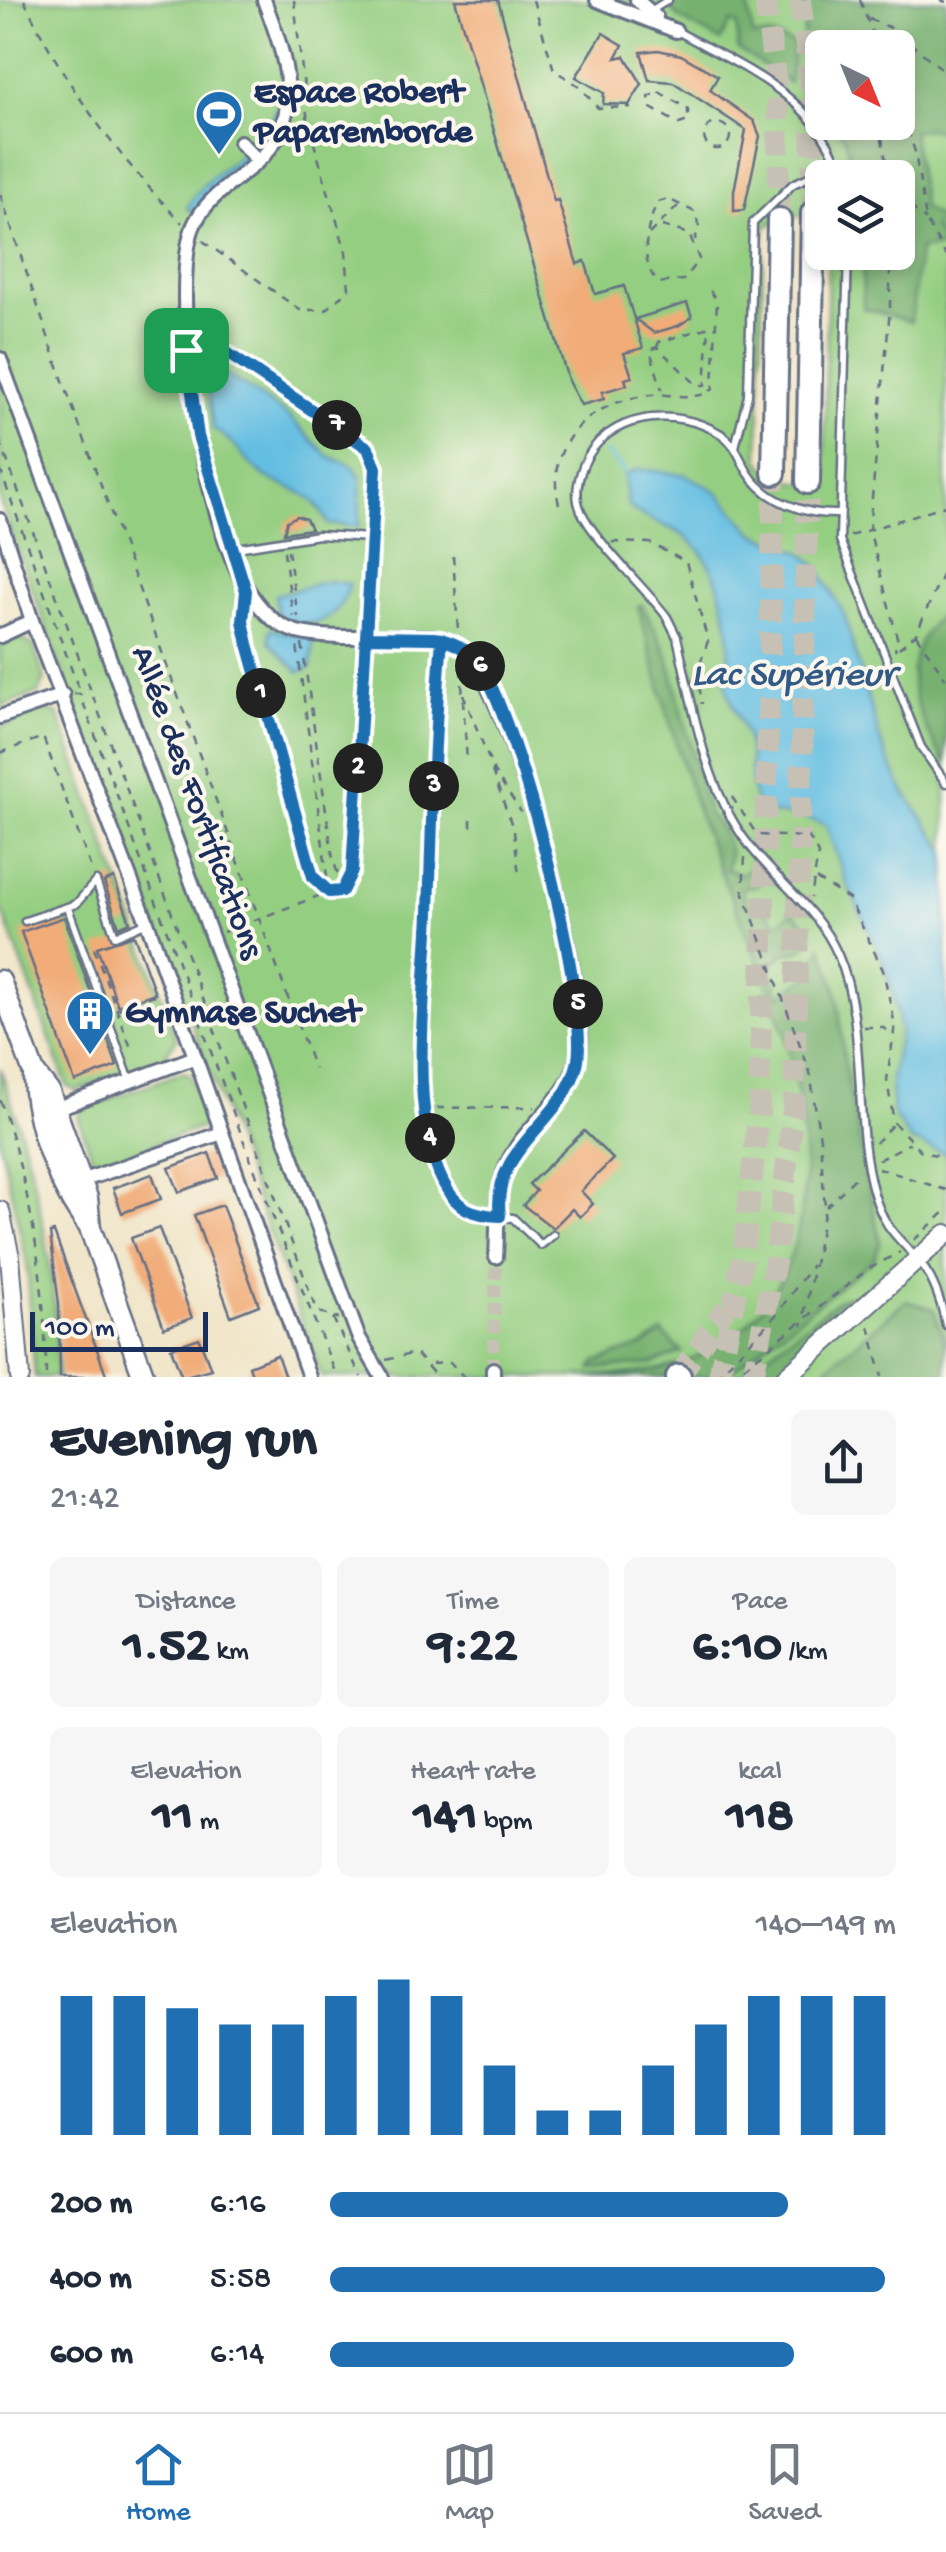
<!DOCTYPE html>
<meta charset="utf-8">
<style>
:root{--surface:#fff;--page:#f6f6f7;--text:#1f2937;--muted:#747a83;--line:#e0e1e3;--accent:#1f6fb2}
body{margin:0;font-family:"Gochi Hand",sans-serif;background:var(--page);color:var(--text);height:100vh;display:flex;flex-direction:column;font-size:38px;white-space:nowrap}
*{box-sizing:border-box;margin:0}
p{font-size:32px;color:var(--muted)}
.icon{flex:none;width:55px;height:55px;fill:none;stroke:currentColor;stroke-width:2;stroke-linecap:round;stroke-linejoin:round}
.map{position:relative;height:1377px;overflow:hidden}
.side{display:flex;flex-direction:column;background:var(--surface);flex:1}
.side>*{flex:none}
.needle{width:65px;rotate:137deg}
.tools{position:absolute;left:805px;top:30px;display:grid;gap:20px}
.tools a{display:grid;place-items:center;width:110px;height:110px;border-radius:15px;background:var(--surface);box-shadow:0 5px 15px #0003;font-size:50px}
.scale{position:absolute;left:30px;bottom:25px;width:178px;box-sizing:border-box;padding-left:10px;border:5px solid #1b2f5e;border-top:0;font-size:28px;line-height:35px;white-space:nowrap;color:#1b2f5e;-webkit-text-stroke:8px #fbf7ec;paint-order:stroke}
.pin{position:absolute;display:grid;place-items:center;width:85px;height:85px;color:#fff;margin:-42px;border-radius:20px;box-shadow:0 5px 15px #0006}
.km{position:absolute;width:50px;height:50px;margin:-25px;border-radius:50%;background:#222;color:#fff;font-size:28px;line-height:50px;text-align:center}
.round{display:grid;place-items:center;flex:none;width:105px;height:105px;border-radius:15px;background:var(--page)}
.overview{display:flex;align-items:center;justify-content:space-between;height:170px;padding:0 50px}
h1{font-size:55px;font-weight:700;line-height:75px}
.metrics{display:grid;grid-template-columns:repeat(3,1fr);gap:15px;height:170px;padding:10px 50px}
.metrics div{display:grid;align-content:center;border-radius:15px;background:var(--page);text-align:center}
.metrics b{font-size:50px;font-weight:700}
.metrics small{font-size:28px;font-weight:400}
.metrics p{font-size:28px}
.chart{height:280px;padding:20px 50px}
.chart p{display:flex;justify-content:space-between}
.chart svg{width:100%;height:180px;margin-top:10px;stroke:var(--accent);stroke-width:6}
ul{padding:0 50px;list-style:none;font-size:32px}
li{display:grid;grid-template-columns:160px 120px 1fr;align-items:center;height:75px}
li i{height:25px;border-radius:12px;background:var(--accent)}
.tabs{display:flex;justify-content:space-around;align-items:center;height:140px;border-top:2px solid var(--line);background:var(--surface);font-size:28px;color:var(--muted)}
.tabs a{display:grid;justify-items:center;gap:5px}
.tabs .on{color:var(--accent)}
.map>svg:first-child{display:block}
.green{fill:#94ce81;stroke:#587e70;stroke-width:2.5;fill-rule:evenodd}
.forest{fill:#77b16f;stroke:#497066;stroke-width:2.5}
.water{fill:#64bee2;stroke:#4076a0;stroke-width:2.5}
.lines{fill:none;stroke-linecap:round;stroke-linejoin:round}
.stream{stroke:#64bee2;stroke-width:4}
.building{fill:#f1ac78}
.street-tunnel{stroke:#c6c1b4;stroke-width:12;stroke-dasharray:12 6;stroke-linecap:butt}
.highway-tunnel{stroke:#c6c1b4;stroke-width:22;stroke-dasharray:22 11;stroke-linecap:butt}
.lane-casing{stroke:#666f84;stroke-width:11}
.street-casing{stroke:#666f84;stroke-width:18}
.secondary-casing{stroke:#666f84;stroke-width:22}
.primary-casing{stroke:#666f84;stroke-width:25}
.highway-casing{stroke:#666f84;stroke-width:28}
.path{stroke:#666f84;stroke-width:2.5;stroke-dasharray:8 8;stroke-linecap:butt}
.lane{stroke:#fff;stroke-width:6}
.street{stroke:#fff;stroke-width:12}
.secondary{stroke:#fff;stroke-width:18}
.primary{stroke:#fff;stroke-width:20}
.highway{stroke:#fff;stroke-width:22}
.route-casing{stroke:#fff;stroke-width:20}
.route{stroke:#1f6fb2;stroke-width:12}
.labels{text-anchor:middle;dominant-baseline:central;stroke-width:8;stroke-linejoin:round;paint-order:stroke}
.poi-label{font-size:35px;font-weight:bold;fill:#1b2f5e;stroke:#fbf7ec;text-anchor:start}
.street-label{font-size:35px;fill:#1b2f5e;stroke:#fbf7ec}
.water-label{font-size:38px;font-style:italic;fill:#315a86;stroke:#fbf7ec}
</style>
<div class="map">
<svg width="946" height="1377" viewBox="0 0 946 1377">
<rect width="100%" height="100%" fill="#fbf7ec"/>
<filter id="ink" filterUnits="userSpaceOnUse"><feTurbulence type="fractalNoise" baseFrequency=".01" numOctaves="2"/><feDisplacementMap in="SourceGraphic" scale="20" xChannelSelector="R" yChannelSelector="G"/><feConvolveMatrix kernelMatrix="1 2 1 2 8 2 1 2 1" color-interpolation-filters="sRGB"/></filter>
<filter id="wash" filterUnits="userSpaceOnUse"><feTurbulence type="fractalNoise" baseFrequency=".0048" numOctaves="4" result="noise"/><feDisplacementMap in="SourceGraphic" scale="40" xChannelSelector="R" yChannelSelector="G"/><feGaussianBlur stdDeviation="2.25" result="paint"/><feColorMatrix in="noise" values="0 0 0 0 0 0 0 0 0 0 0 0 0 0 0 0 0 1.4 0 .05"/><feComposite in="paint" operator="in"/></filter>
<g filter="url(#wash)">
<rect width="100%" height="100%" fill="#f1e6ca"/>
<g class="green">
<path d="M0,0H946V1377H680L674,1371L667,1377H322L0,502ZM822,48H898V122H822ZM822,178H898V252L828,253L824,473L821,481C803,488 767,477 759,458L763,241L765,228L778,219L822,211Z"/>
<polygon points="19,638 33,645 45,679 39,693 0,707 0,645"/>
<polygon points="47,709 58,714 177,1039 167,1052 168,1057 76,1091 67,1086 0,904 0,727"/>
<path d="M0,1068C34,1168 59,1270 57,1377H35L27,1263L0,1142Z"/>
<polygon points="183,1072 190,1075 206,1119 203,1127 101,1164 93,1160 78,1117 81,1109"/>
</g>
<g class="forest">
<polygon points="677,0 747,0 753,36 775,37 795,45 789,83 738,49 737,25 731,22 720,41 679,18 670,8"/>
<polygon points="803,0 946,0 946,134 931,128 912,131 923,208 940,218 934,228 945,247 919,249 911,322 863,308 862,253 898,252 898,178 854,177 846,140 832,123 898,122 898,48 822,48 822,111 806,93"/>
<path d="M642,605L667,653L708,813C722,827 736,850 726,869L740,874L751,868L762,878L756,886L741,888L747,906L766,911L778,924L793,911L808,928L804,949L784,954L769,967L780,996L809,976L822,946L837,992L845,1066L880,1243L874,1259L724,1377H691L684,1363L667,1377H579C613,1374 651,1375 684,1362C823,1310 818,1158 785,1037C765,967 730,900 705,832C678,758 659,681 638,606Z"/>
<path d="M946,609V764C912,707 891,660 946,609Z"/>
<polygon points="858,1294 853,1310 778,1372 765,1368 737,1377 840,1299"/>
<polygon points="906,1301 934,1309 946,1348 946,1377 816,1377"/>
<polygon points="662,1332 682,1352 651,1364 591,1369 596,1362 645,1345"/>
</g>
<g class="water">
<path d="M280,88H283C272,164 230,158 194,213L187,208C213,159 276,153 280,88Z"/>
<path d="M204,359L287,415L328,456L353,466L361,478L359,527L328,524C310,484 290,494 261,473C243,460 234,439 213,429Z"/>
<path d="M638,469L686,475L716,491L754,533L803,553L817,566L844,614L882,746L903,790L946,851V1154L911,1141L893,1114L891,1080L900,1031L894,997L882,958L846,882L826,825L804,817L765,813C747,798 752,769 749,748C746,724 729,705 726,683C725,672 729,662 729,652C731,623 720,579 704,556C681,523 655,528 628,506L624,476Z"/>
<path d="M328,581L350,584C337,622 313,633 278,615L275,595Z"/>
<polygon points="270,629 314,638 311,668 299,672 269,642"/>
</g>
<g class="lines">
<polyline class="stream" points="607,453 626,474"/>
</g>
<g id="blocks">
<g class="building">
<polygon points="455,0 498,0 554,201 558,200 577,264 585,261 595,294 624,286 643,348 624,353 632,377 625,379 627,385 602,392 604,399 581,405 569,383"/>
<polygon points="603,33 623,45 616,58 625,56 642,84 629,105 603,104 604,93 576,77"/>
<polygon points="658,50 681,55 718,76 710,90 754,121 760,136 744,210 734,211 734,191 746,130 673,82 649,80 641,52"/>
<polygon points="687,303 692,317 678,326 654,333 635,319"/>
<polygon points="297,516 306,519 311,529 284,533 287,521"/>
<polygon points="114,878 130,922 119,927 104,882"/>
<polygon points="64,917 117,1066 75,1082 21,932"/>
<polygon points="134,935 155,993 118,1006 97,947"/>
<polygon points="584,1131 613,1159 581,1191 593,1204 580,1217 572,1209 553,1228 523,1205 536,1191 529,1184"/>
<polygon points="209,1153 218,1178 179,1192 169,1168"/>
<polygon points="152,1174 161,1199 122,1213 113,1188"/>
<polygon points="222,1205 259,1305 231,1316 194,1215"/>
<polygon points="159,1228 192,1318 164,1328 131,1238"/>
<polygon points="54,1232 99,1355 107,1377 60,1377 59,1304 50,1233"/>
<polygon points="199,1338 211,1369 182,1377 171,1348"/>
<polygon points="277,1355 285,1377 253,1377 249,1366"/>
</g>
</g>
</g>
<g filter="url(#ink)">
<use href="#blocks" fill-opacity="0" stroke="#666f84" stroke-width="2.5"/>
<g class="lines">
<polyline class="street-tunnel" points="493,1369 496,1257"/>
<g class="highway-tunnel">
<polyline points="765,0 778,99 779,220"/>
<polyline points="800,0 812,96 813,213"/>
<polyline points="679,1376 726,1307"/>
<polyline points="719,1377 743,1256 759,1112 774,473"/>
<polyline points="753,1377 776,1256 794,1102 808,482"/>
</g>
<g class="lane-casing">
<g id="lane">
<polyline points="652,10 668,0"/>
<path d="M677,31C743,68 820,97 842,178"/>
<polyline points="848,252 840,540 921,747 946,783"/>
<polyline points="735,447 748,395 753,223 793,184 813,175 822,178"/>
<path d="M839,514C805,515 766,502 747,471C739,457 735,443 721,434C676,406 605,412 583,466C578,480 574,496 581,511C594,540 645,588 667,617L677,637C692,703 702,773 739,831C768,876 817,905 838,955C868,1023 852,1120 874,1194C887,1236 902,1238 924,1268C936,1284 942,1306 946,1325"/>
<polyline points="230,549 318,535 372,538"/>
<polyline points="442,641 424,1036 427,1120 443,1183 456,1202 480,1215 513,1218 541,1245 553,1235"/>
<polyline points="68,908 130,1081"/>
<polyline points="25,921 76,904 96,881 115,936 145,923"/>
</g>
</g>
<g class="street-casing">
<g id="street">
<path d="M264,0C285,55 308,118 256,163C236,181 209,196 196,221C175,258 189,391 198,434C211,492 232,614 297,632C321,638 349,637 374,637C399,638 435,632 457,645C510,676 584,978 580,1043C577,1099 526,1119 507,1165C495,1193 498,1228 496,1257"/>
<polyline points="597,0 676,31"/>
<polyline points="637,0 656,17"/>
<polyline points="240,142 258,161"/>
<polyline points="0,359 358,1336 382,1377"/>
<polyline points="0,520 32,621 147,922 309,1377"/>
<polyline points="0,636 32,621"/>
<polyline points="0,717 63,695"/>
<polyline points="55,1109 193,1058"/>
<polyline points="81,1181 219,1134"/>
<polyline points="493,1369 493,1377"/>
</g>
</g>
<g class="secondary-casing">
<g id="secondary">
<polyline points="0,1211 10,1257 20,1377"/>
<polyline points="786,1377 946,1234"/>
</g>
</g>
<g class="primary-casing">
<g id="primary">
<polyline points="0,981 34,1073 49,1092 87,1198 90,1228 144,1377"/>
<path d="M34,1073C34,1122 59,1188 89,1226"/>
</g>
</g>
<g class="highway-casing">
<g id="highway">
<polyline points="774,473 779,220"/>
<polyline points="808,482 813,213"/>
<polyline points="678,1377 679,1376"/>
</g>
</g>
<g class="path">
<path d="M24,0C64,84 117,156 182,223"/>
<polyline points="533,0 554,70 579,86 598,108 631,107"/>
<polyline points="860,0 878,48"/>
<polyline points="941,0 946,2"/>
<polyline points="869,19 891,28 946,72"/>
<polygon points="659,92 688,109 688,121 679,124 651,108 649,97"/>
<polyline points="898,99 915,152 926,220 946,256"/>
<polyline points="879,122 889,178"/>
<circle cx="717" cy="136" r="13"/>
<polyline points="848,165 873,178"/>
<polyline points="0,194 62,378 314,1069"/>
<polyline points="898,196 926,220"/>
<path d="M662,226L689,234L699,259L683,280L659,283C638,264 646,225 658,202L668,199L695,212L699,227L695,240"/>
<polyline points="649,234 679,205"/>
<polyline points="203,241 300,310 326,310 349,289 346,252 308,123 294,0"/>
<polyline points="890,252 890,309 869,529 898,641 895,650"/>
<polyline points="198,333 368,447 376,469 373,528"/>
<polyline points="657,347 659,342 709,327 705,385 697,385 657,347 650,350 662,390"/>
<polyline points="0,441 312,1298 319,1312 339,1319"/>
<polyline points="0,469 80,693"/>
<path d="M559,504C543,442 592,401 651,395C671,393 697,402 713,389L717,301L707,286"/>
<polyline points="850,536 946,505"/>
<polyline points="612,542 650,543 686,562 708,641 697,672 702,704"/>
<polyline points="288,550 298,617"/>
<polyline points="284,551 293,617"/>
<polyline points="453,556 458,630"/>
<polyline points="243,608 248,644 313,877 329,892 340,892"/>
<polyline points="367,623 372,546"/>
<polyline points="916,635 946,679"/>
<polyline points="302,644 333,859 343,891"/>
<polyline points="899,648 916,634 946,566"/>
<polyline points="461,668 467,762"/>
<polyline points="74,694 80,694 251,1161 337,1377"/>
<polyline points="463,694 494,772 521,812"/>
<polyline points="0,753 43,737 92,871"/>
<polyline points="492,771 514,831 519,876"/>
<polyline points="732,797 757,835 809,837 818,854 811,898"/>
<polyline points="471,819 471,832"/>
<polyline points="745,857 743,891 810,1072 820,1139 825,1208 802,1326"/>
<polyline points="816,879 849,899 883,970 895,1025 887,1080 894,1123 922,1152 946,1157"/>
<polyline points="343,891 352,871 365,651"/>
<polyline points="223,932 329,892 297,645"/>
<polyline points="94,948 131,1048"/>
<polyline points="118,1009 154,995"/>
<polyline points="864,1027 882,1027 893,1035"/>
<path d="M0,1100C31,1189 46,1283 46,1377"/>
<polyline points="437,1108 534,1107"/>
<polyline points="875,1143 893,1124"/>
<polyline points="878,1160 910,1143"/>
<polyline points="878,1168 946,1190"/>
<polyline points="826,1207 859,1174"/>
<polyline points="914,1240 946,1211"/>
<polyline points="333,1318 361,1377"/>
<polyline points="869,1326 882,1377"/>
<polyline points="386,1360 415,1353 437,1377"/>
<polyline points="432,1364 451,1363 464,1377"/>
<polyline points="716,1377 776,1315 812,1265"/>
<polyline points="731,1377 867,1270 900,1252"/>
</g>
<use href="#lane" class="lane"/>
<use href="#street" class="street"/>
<use href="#secondary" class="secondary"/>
<use href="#primary" class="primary"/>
<use href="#highway" class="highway"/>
</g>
</g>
<g class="lines" filter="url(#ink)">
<g class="route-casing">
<path id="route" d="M186,350L198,436L246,591L243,621L248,644L313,877L329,892L342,891L352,871L366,637L433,638L442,639C434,730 432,822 429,913C426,992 407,1113 444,1184C457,1209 473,1215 500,1216C490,1148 563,1123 577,1065C592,1006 516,712 478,663C466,648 452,640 433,638L372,637H366L376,468L368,448L184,324L186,350"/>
</g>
<use href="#route" class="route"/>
</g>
<defs>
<g id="stadium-pin" transform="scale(2.5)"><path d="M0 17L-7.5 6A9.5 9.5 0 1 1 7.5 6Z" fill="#1f6fb2" stroke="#fbf7ec"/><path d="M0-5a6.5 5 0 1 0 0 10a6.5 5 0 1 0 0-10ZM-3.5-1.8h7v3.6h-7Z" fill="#fff"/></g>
<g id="building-pin" transform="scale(2.5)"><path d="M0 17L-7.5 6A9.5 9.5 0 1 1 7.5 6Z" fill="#1f6fb2" stroke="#fbf7ec"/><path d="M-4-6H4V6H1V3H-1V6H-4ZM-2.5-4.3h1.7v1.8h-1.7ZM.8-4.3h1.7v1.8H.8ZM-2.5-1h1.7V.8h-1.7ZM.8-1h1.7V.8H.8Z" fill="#fff"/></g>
</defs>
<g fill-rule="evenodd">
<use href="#stadium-pin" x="219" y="114"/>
<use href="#building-pin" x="90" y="1014"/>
</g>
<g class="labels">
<g class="poi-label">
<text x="254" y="94">Espace Robert<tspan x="254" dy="40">Paparemborde</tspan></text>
<text x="125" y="1014">Gymnase Suchet</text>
</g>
<g class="street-label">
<text transform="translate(195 803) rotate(70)">Allée des Fortifications</text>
</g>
<g class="water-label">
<text x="793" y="677">Lac Supérieur</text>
</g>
</g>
</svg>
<div class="tools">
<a><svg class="needle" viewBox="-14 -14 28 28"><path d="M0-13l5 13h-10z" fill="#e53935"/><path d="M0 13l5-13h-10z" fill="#747a83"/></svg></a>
<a><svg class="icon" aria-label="layers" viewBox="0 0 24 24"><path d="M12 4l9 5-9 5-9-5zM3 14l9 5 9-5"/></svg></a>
</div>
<div class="scale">100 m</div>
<div class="pin" style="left:186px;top:350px;background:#1e9e55"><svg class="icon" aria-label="arrive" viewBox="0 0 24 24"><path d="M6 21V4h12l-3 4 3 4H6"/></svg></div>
<b class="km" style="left:261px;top:693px">1</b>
<b class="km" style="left:358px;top:768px">2</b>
<b class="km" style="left:434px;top:786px">3</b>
<b class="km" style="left:430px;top:1138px">4</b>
<b class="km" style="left:578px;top:1004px">5</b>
<b class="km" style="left:480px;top:666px">6</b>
<b class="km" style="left:337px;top:425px">7</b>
</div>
<section class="side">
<div class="overview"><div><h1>Evening run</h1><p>21:42</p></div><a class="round"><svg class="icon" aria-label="share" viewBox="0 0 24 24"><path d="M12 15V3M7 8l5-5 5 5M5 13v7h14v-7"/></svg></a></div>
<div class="metrics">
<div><p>Distance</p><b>1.52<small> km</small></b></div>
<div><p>Time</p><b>9:22</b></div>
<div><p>Pace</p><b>6:10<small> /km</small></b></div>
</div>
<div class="metrics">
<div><p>Elevation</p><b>11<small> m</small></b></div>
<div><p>Heart rate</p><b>141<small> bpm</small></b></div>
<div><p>kcal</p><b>118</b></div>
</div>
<div class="chart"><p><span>Elevation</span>140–149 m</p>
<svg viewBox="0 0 160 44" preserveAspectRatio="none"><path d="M5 44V10M15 44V10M25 44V13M35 44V17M45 44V17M55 44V10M65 44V6M75 44V10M85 44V27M95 44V38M105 44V38M115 44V27M125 44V17M135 44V10M145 44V10M155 44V10"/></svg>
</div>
<ul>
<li><b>200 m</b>6:16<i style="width:81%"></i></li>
<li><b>400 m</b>5:58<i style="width:98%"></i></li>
<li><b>600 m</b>6:14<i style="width:82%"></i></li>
</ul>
</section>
<nav class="tabs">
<a class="on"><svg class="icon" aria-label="home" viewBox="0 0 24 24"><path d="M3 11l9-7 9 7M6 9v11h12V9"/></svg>Home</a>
<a><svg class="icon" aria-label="map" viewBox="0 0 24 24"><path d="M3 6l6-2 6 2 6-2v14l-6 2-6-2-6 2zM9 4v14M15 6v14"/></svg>Map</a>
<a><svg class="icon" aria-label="saved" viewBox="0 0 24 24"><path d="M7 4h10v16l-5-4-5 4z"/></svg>Saved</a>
</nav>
